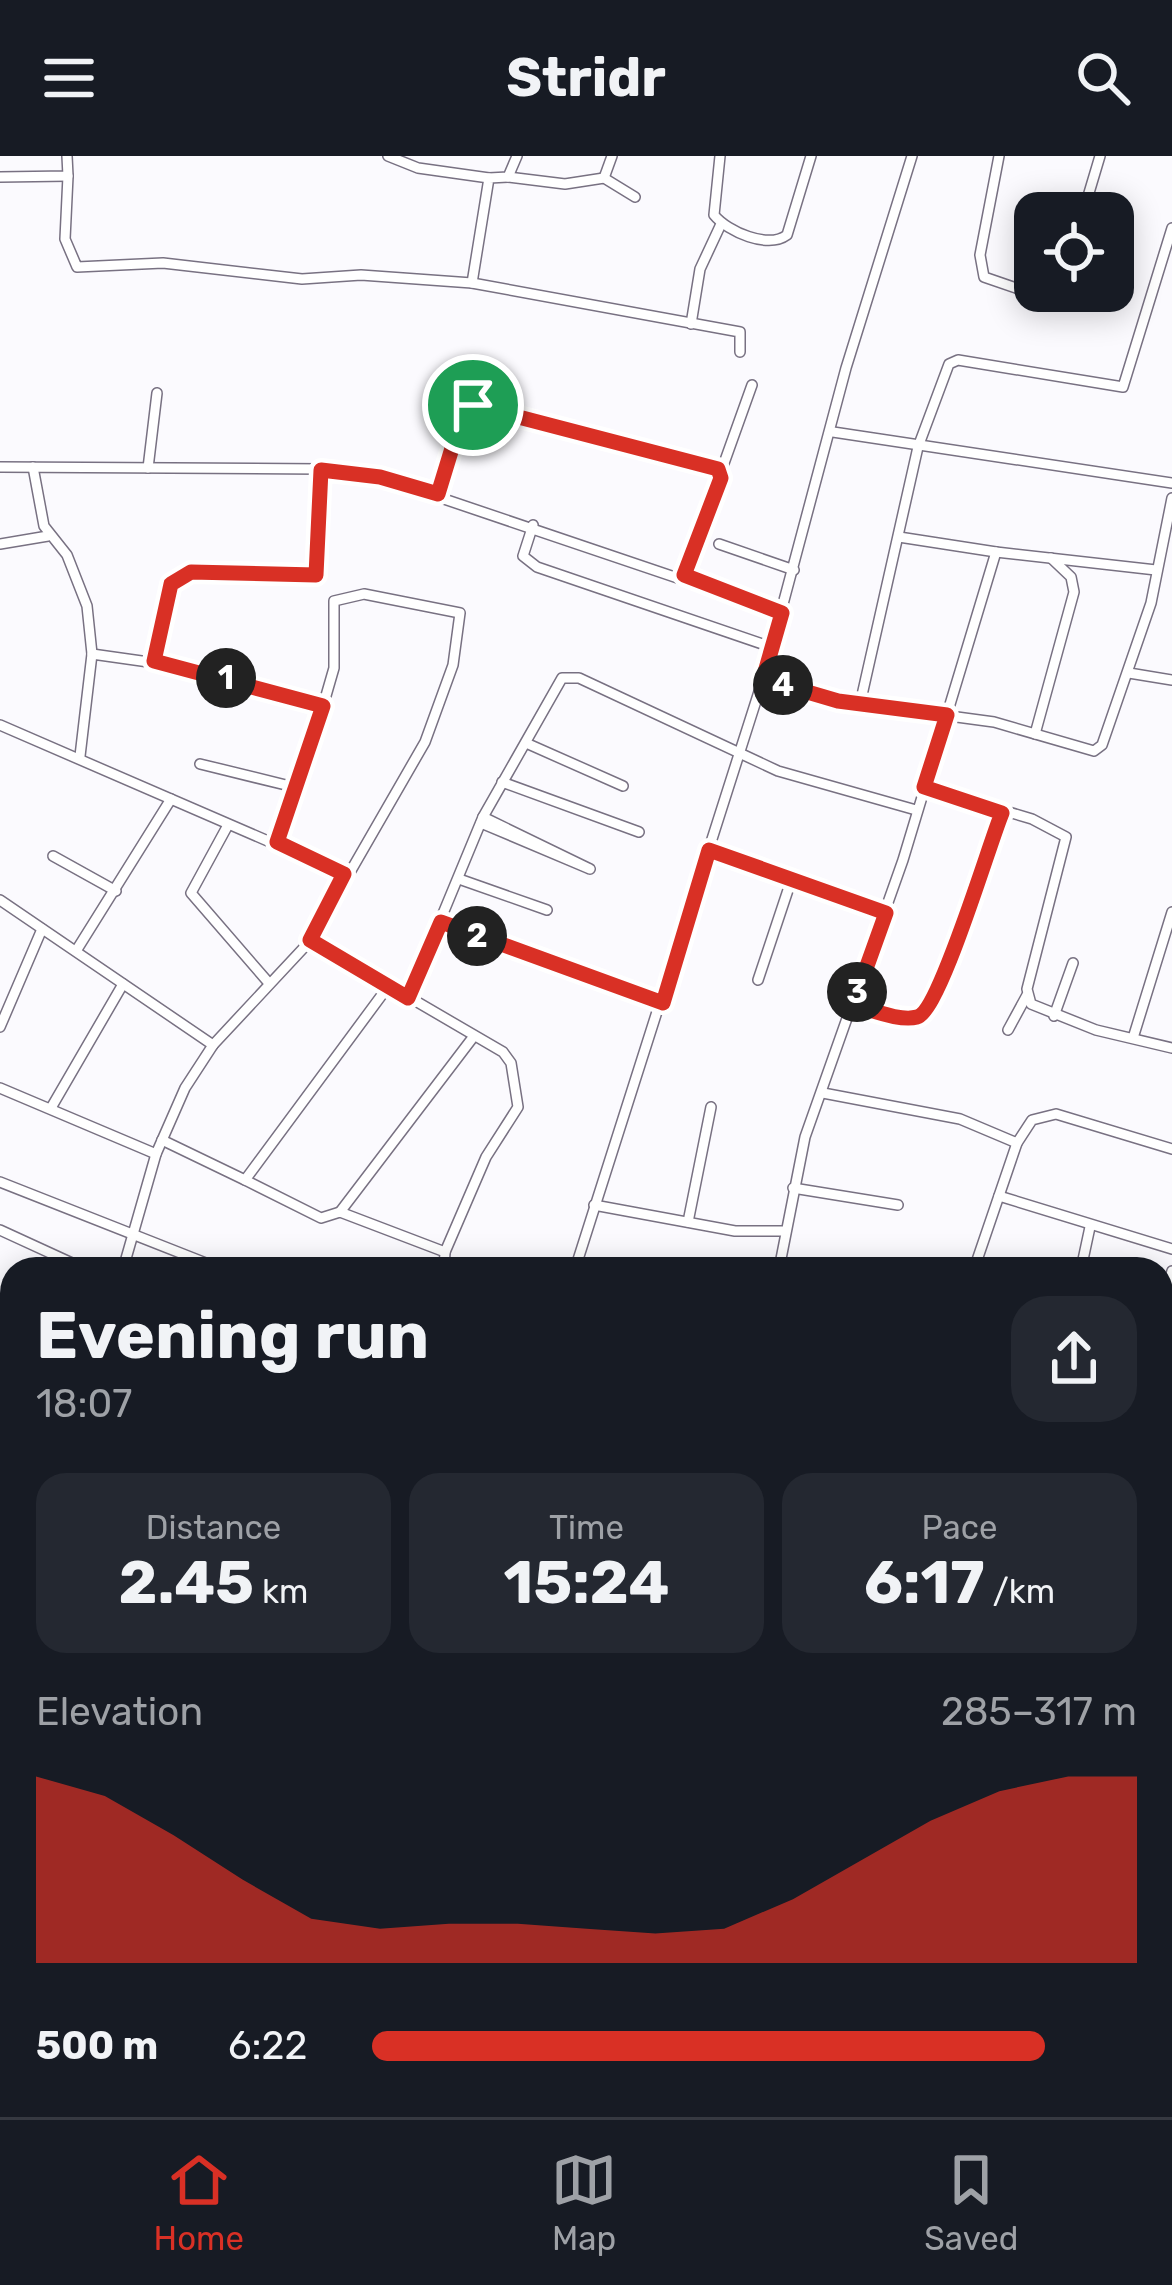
<!DOCTYPE html>
<meta charset="utf-8">
<style>
:root{--surface:#171b24;--page:#242831;--text:#f1f3f6;--muted:#9ea1a6;--line:#363941;--accent:#d93025}
body{margin:0;font-family:Rubik,sans-serif;background:var(--page);color:var(--text);height:100vh;display:flex;flex-direction:column;font-size:45px;white-space:nowrap}
*{box-sizing:border-box;margin:0}
p{font-size:39px;color:var(--muted)}
.icon{flex:none;width:66px;height:66px;fill:none;stroke:currentColor;stroke-width:2;stroke-linecap:round;stroke-linejoin:round}
.map{position:relative;flex:1;overflow:hidden}
.panel{position:absolute;left:0px;top:1101px;width:1173px;height:861px;display:flex;flex-direction:column;background:var(--surface);border-radius:36px 36px 0 0;box-shadow:0 6px 30px #0003}
.panel>*{flex:none}
.fabs{position:absolute;left:1014px;top:36px;display:grid;gap:24px}
.fabs a{display:grid;place-items:center;width:120px;height:120px;border-radius:24px;background:var(--surface);box-shadow:0 6px 30px #0003;font-size:60px}
.pin{position:absolute;display:grid;place-items:center;width:102px;height:102px;color:#fff;margin:-51px;border:6px solid #fff;border-radius:50%;box-shadow:0 3px 12px #0007}
.km{position:absolute;width:60px;height:60px;margin:-30px;border-radius:50%;background:#222;color:#fff;font-size:33px;line-height:60px;text-align:center}
.round{display:grid;place-items:center;flex:none;width:126px;height:126px;border-radius:36px;background:var(--page)}
.summary{display:flex;align-items:center;justify-content:space-between;height:204px;padding:0 36px}
h1{font-size:66px;font-weight:700;line-height:90px}
.stats{display:grid;grid-template-columns:repeat(3,1fr);gap:18px;height:204px;padding:12px 36px}
.stats div{display:grid;align-content:center;border-radius:30px;background:var(--page);text-align:center}
.stats b{font-size:60px;font-weight:700}
.stats small{font-size:33px;font-weight:400}
.stats p{font-size:33px}
.chart{height:336px;padding:24px 36px}
.chart p{display:flex;justify-content:space-between}
.chart svg{width:100%;height:216px;margin-top:12px;fill:var(--accent);opacity:.7}
ul{padding:0 36px;list-style:none;font-size:39px}
li{display:grid;grid-template-columns:192px 144px 1fr;align-items:center;height:90px}
li i{height:30px;border-radius:15px;background:var(--accent)}
header{display:flex;justify-content:space-between;align-items:center;height:156px;padding:0 36px;background:var(--surface);font-size:54px;font-weight:700}
.tab-bar{display:flex;justify-content:space-around;align-items:center;height:168px;border-top:3px solid var(--line);background:var(--surface);font-size:33px;color:var(--muted)}
.tab-bar a{display:grid;justify-items:center;gap:6px}
.tab-bar .active{color:var(--accent)}
.map>svg:first-child{display:block}
.lines{fill:none;stroke-linecap:round;stroke-linejoin:round}
.minor-casing{stroke:#787182;stroke-width:12}
.minor{stroke:#fff;stroke-width:9}
.route-casing{stroke:#fff;stroke-width:24}
.route{stroke:#d93025;stroke-width:15}
</style>
<header><svg class="icon" aria-label="menu" viewBox="0 0 24 24"><path d="M4 6h16M4 12h16M4 18h16"/></svg>Stridr<svg class="icon" aria-label="search" viewBox="0 0 24 24"><circle cx="10" cy="10" r="6"/><path d="M15 15l6 6"/></svg></header>
<div class="map">
<svg width="1172" height="1961" viewBox="0 0 1172 1961">
<rect width="100%" height="100%" fill="#fbfafe"/>
<g class="lines">
<g class="minor-casing">
<g id="minor">
<polyline points="388,0 418,12 489,22"/>
<path d="M720,0L714,59C728,76 768,93 787,79L811,0"/>
<polyline points="999,0 980,99 984,121 1045,142 1059,135"/>
<polyline points="68,20 65,83 77,111 163,107 302,123 361,119 472,127 740,176 740,196"/>
<polyline points="0,21 68,20 67,0"/>
<polyline points="508,21 565,28 604,22 635,41"/>
<polyline points="604,22 612,0"/>
<polyline points="1083,57 1100,0"/>
<polyline points="472,127 489,22 508,21 517,0"/>
<polyline points="691,168 700,113 721,68"/>
<polyline points="833,276 1172,327"/>
<polyline points="0,311 321,313 379,321 781,457"/>
<polyline points="33,311 44,370 67,399 87,450 92,498"/>
<polyline points="148,312 157,237"/>
<polyline points="438,338 464,253 470,250 718,313 721,322"/>
<polyline points="533,369 523,400 537,411 771,491"/>
<polyline points="0,388 48,380"/>
<polyline points="719,388 794,414"/>
<polyline points="996,396 1156,414"/>
<polyline points="684,419 752,229"/>
<polyline points="155,505 171,428 183,417 319,417 321,313"/>
<polyline points="1129,517 1172,524"/>
<polyline points="763,523 838,545 994,566 1094,595 1102,589 1151,447 1172,342"/>
<polyline points="860,548 918,291 949,208 958,204 1123,231 1172,72"/>
<polyline points="0,569 344,718"/>
<polyline points="1035,578 1074,436 1071,421 1051,402"/>
<polyline points="526,587 623,630"/>
<polyline points="80,600 92,498 191,512 323,550 277,686"/>
<polyline points="200,608 294,631"/>
<polyline points="502,626 639,676"/>
<polyline points="924,631 1032,663 1066,681 1027,833 1031,848 1096,874 1172,892"/>
<polyline points="481,667 590,713 483,661"/>
<polyline points="228,669 191,737 268,826"/>
<polyline points="708,694 886,757"/>
<polyline points="53,700 116,735"/>
<polyline points="459,723 547,754"/>
<polyline points="0,744 213,889"/>
<polyline points="441,766 663,847"/>
<polyline points="311,784 503,896 511,907 518,951 486,1001 445,1096"/>
<polyline points="76,795 171,643"/>
<polyline points="758,824 792,722"/>
<polyline points="408,842 483,661 562,522 579,522 778,615 916,654"/>
<path d="M853,849C870,853 900,866 917,861C940,855 989,688 1002,657"/>
<polyline points="1054,860 1073,807"/>
<polyline points="0,871 42,773"/>
<polyline points="1008,874 1027,839"/>
<polyline points="1133,882 1172,756"/>
<polyline points="0,932 156,998"/>
<polyline points="823,937 960,963 1017,987"/>
<polyline points="51,952 123,828"/>
<polyline points="162,984 245,1024 387,832"/>
<polyline points="245,1024 321,1062 340,1056 445,1096 444,1113"/>
<polyline points="0,1026 221,1113"/>
<polyline points="793,1032 898,1049"/>
<polyline points="999,1040 1172,1093"/>
<polyline points="594,1049 735,1075 782,1075"/>
<polyline points="340,1056 474,880"/>
<polyline points="688,1066 711,951"/>
<polyline points="0,1074 85,1113"/>
<polyline points="123,1113 156,998 185,932 213,889 311,784 425,586 453,509 460,457 364,438 334,445 334,512 323,550"/>
<polyline points="575,1113 763,523 846,212 912,0"/>
<polyline points="779,1113 805,981 903,704 996,396 899,381"/>
<polyline points="974,1113 1017,987 1032,964 1056,958 1172,993"/>
<polyline points="1081,1113 1090,1071"/>
<polyline points="1161,1155 1172,1115"/>
<polyline points="0,1189 12,1196"/>
<polyline points="1161,1202 1172,1205"/>
<polyline points="0,1299 12,1305"/>
<polyline points="1161,1308 1172,1312"/>
<polyline points="1161,1401 1172,1405"/>
<polyline points="0,1427 12,1407"/>
<polyline points="1161,1476 1172,1479"/>
<polyline points="1161,1527 1172,1486"/>
<polyline points="0,1618 12,1608"/>
<polyline points="1161,1620 1172,1620"/>
<polyline points="1161,1779 1172,1862"/>
<polyline points="0,1782 12,1769"/>
<polyline points="1161,1878 1172,1877"/>
<polyline points="218,1950 271,1961"/>
<polyline points="724,1950 739,1961"/>
<polyline points="865,1950 878,1961"/>
<polyline points="51,1961 59,1950"/>
<polyline points="157,1961 167,1950"/>
<polyline points="505,1961 506,1950"/>
<polyline points="602,1961 603,1950"/>
<polyline points="708,1961 710,1950"/>
<polyline points="810,1961 822,1950"/>
</g>
</g>
<use href="#minor" class="minor"/>
</g>
<g class="lines">
<g class="route-casing">
<path id="route" d="M473,249L718,313L721,322L684,419L782,457L763,523L838,545L947,559L924,631L1002,657C989,688 940,855 917,861C900,866 870,853 853,849L886,757L709,694L663,847L441,766L408,842L310,784L344,718L277,686L323,550L154,505L171,428L191,416L316,419L321,314L380,321L438,338L464,253Z"/>
</g>
<use href="#route" class="route"/>
</g>
</svg>
<div class="fabs">
<a><svg class="icon" aria-label="locate" viewBox="0 0 24 24"><circle cx="12" cy="12" r="6"/><path d="M12 2v4M12 18v4M2 12h4M18 12h4"/></svg></a>
</div>
<div class="pin" style="left:473px;top:249px;background:#1e9e55"><svg class="icon" aria-label="arrive" viewBox="0 0 24 24"><path d="M6 21V4h12l-3 4 3 4H6"/></svg></div>
<b class="km" style="left:226px;top:522px">1</b>
<b class="km" style="left:477px;top:780px">2</b>
<b class="km" style="left:857px;top:836px">3</b>
<b class="km" style="left:783px;top:529px">4</b>
<section class="panel">
<div class="summary"><div><h1>Evening run</h1><p>18:07</p></div><a class="round"><svg class="icon" aria-label="share" viewBox="0 0 24 24"><path d="M12 15V3M7 8l5-5 5 5M5 13v7h14v-7"/></svg></a></div>
<div class="stats">
<div><p>Distance</p><b>2.45<small> km</small></b></div>
<div><p>Time</p><b>15:24</b></div>
<div><p>Pace</p><b>6:17<small> /km</small></b></div>
</div>
<div class="chart"><p><span>Elevation</span>285–317 m</p>
<svg viewBox="0 0 160 44" preserveAspectRatio="none"><path d="M0 44V6L10 10L20 18L30 27L40 35L50 37L60 36L70 36L80 37L90 38L100 37L110 31L120 23L130 15L140 9L150 6L160 6V44z"/></svg>
</div>
<ul>
<li><b>500 m</b>6:22<i style="width:88%"></i></li>
</ul>
</section>
</div>
<nav class="tab-bar">
<a class="active"><svg class="icon" aria-label="home" viewBox="0 0 24 24"><path d="M3 11l9-7 9 7M6 9v11h12V9"/></svg>Home</a>
<a><svg class="icon" aria-label="map" viewBox="0 0 24 24"><path d="M3 6l6-2 6 2 6-2v14l-6 2-6-2-6 2zM9 4v14M15 6v14"/></svg>Map</a>
<a><svg class="icon" aria-label="saved" viewBox="0 0 24 24"><path d="M7 4h10v16l-5-4-5 4z"/></svg>Saved</a>
</nav>
